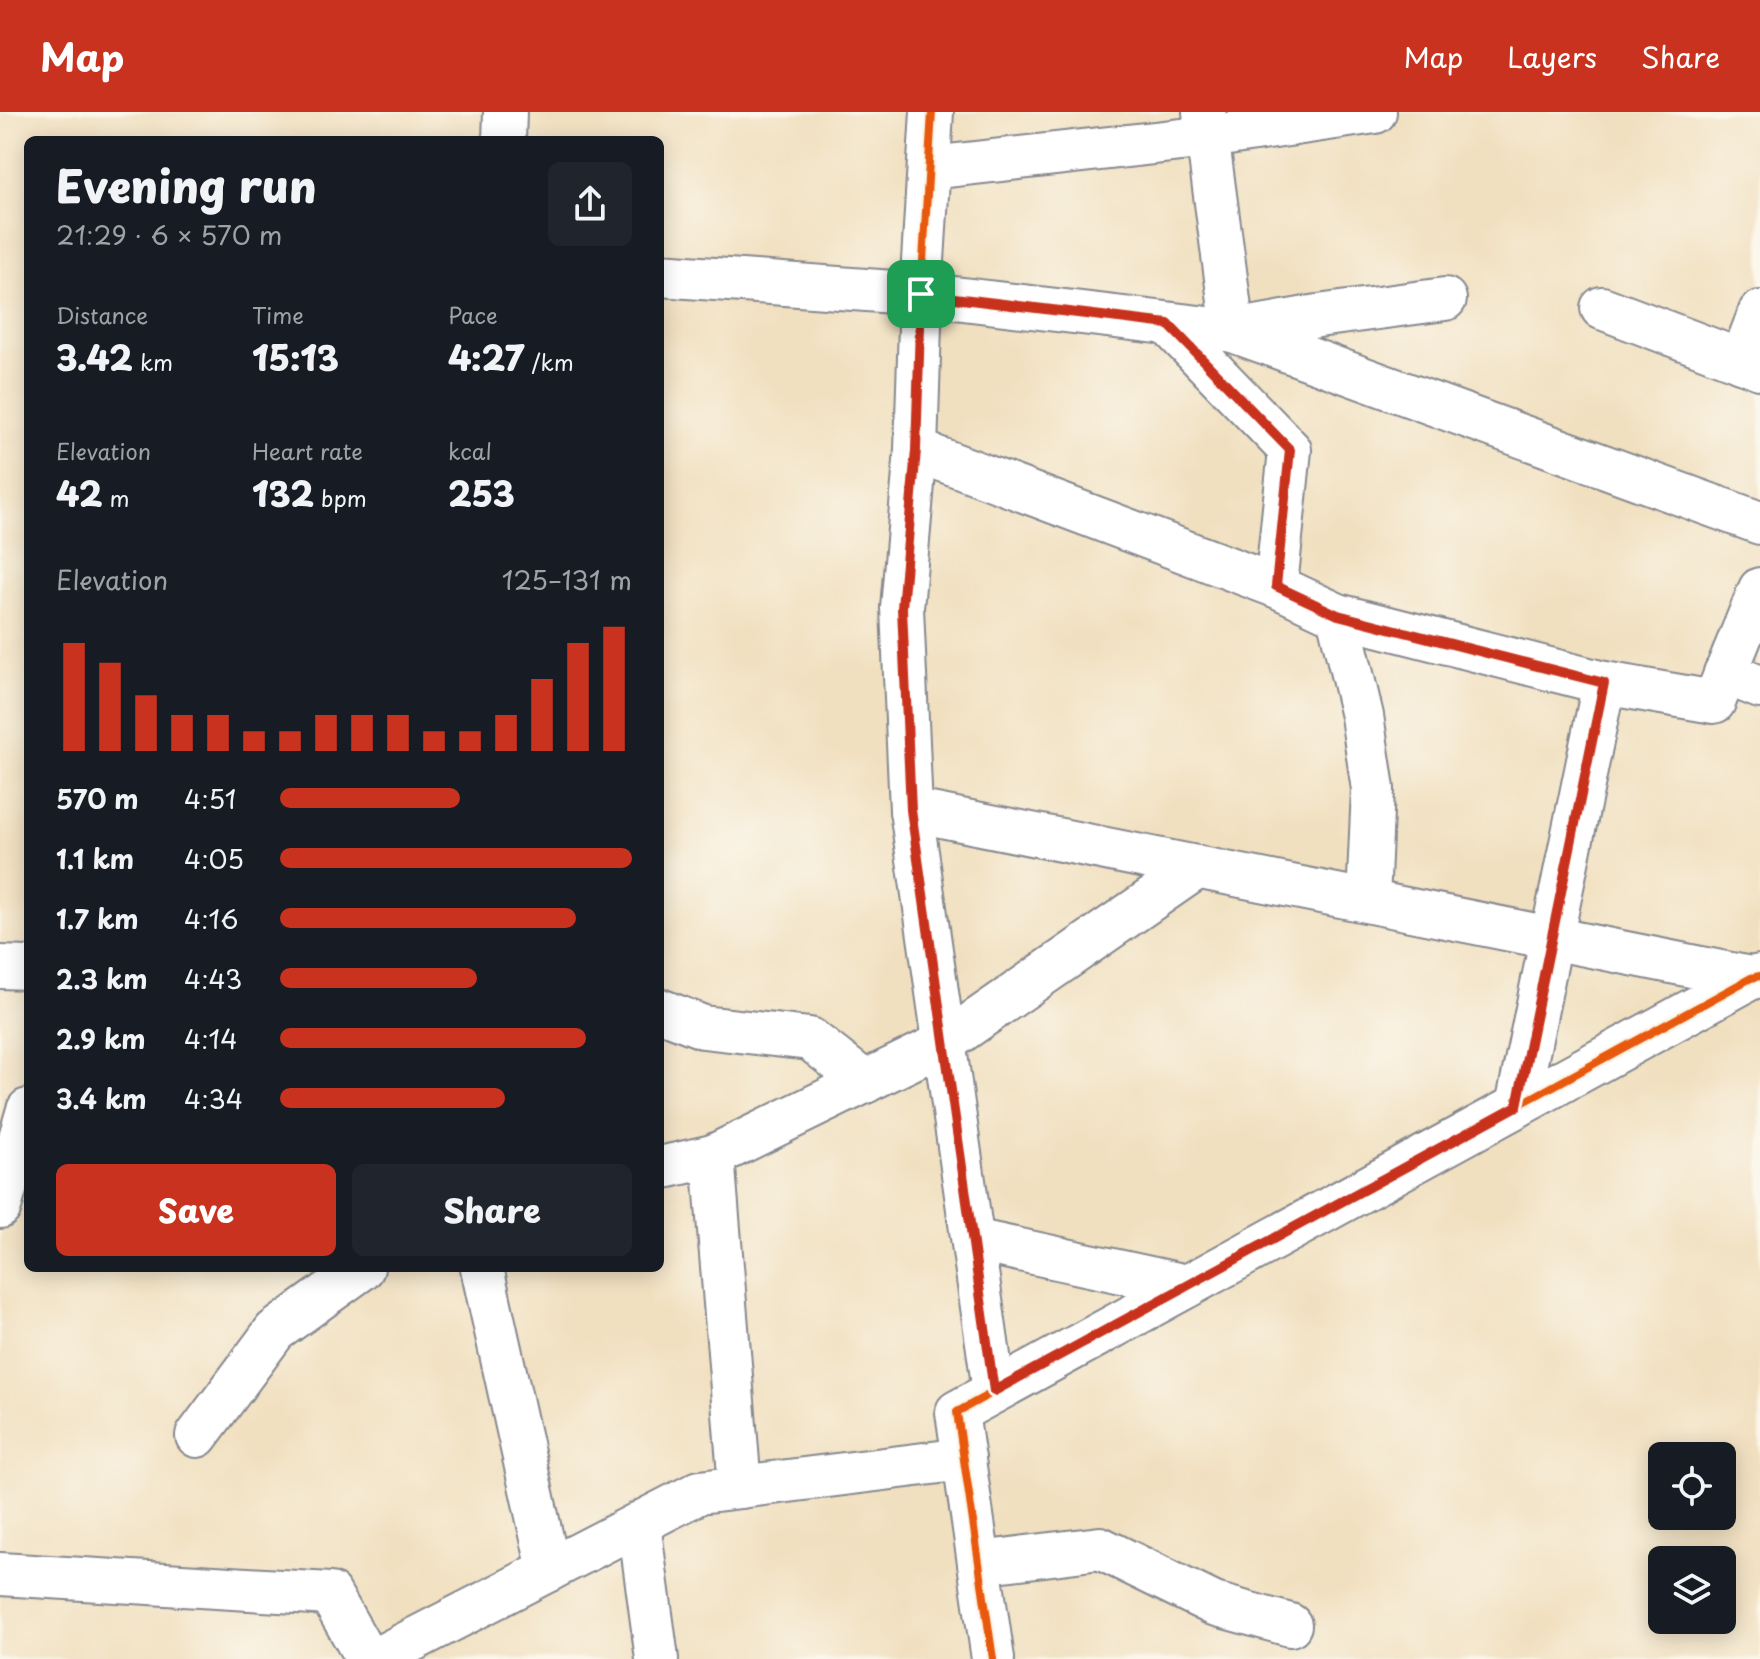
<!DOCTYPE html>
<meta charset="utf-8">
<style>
:root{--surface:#171b24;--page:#20242c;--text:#f1f3f6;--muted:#9ea1a6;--accent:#c8321e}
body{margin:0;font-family:"Playpen Sans",sans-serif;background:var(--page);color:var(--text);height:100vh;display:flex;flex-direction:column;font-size:30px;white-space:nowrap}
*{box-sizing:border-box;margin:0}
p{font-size:26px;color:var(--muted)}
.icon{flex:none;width:44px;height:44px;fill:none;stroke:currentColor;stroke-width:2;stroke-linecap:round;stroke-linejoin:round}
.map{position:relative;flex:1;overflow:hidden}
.details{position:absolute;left:24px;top:24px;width:640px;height:1136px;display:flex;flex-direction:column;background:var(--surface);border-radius:12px;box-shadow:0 4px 20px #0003}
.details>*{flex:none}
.tools{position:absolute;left:1648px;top:1330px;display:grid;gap:16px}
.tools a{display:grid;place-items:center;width:88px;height:88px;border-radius:12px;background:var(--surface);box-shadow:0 4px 20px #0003;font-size:40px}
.pin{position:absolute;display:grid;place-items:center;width:68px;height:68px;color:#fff;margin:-34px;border-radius:16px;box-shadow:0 4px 12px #0006}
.round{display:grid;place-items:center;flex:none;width:84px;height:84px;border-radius:12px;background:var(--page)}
.summary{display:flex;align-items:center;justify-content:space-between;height:136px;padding:0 32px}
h1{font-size:44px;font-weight:800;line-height:60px}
.figures{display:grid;grid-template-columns:repeat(3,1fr);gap:12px;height:136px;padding:8px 32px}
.figures div{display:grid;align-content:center}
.figures b{font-size:34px;font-weight:800}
.figures small{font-size:22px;font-weight:400}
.figures p{font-size:22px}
.chart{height:224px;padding:16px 32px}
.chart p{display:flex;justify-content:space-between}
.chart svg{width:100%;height:144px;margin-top:8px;stroke:var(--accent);stroke-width:6}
.action{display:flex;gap:16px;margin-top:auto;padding:16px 32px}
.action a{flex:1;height:92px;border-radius:12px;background:var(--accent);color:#fff;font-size:32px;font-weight:800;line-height:92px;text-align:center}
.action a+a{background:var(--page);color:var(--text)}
ul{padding:0 32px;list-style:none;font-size:26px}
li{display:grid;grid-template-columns:128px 96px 1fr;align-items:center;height:60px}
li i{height:20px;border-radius:10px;background:var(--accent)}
header{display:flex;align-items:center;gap:48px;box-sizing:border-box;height:112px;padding:0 40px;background:var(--accent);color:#fff}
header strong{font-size:38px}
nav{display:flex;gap:44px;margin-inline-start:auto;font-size:28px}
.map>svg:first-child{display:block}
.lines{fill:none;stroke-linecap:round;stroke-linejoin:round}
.minor-casing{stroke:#86888f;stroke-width:46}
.minor{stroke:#fff;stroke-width:42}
.cycleway-casing{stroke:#fbf7ec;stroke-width:13}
.cycleway{stroke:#e8590c;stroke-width:8}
.route-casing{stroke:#fff;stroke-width:16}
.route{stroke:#c8321e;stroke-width:10}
</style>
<header>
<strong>Map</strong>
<nav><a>Map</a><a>Layers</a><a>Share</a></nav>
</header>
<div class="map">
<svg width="1760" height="1547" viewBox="0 0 1760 1547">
<rect width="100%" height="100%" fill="#fbf7ec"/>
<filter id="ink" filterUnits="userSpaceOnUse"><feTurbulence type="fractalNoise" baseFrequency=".0125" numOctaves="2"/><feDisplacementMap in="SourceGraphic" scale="16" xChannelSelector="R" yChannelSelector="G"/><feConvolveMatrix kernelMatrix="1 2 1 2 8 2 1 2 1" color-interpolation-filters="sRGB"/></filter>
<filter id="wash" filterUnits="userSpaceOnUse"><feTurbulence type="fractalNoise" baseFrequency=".006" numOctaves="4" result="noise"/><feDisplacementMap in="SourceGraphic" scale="32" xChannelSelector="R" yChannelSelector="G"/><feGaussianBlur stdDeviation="1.8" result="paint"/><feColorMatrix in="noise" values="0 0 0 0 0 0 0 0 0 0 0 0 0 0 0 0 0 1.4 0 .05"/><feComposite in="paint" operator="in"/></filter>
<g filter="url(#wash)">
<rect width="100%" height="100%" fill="#f1e0c0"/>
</g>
<g filter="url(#ink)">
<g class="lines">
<g class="minor-casing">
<g id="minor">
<polyline points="932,0 921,182 916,338 902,496 911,698 994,1279"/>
<polyline points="1204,0 1233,219"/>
<polyline points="504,28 505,0"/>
<polyline points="930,56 1208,25 1375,0"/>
<polyline points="660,163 921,182 1233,219 1760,411"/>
<polyline points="1602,196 1760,256"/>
<polyline points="1168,212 1290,338 1276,474"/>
<polyline points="1234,219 1318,204 1445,187"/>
<polyline points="1741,249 1760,200"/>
<polyline points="916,338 1276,474 1338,503 1604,571 1714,590 1760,477"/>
<polyline points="1338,503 1362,604 1373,677 1368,789"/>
<polyline points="1725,561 1760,575"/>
<polyline points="911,698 1751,866"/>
<polyline points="0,855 28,856"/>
<polyline points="660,898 703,915 810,927 865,970"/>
<polyline points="1517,994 1604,571"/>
<polyline points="713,1044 740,1375"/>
<polyline points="660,1056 713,1044 944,931 1198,755"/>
<polyline points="0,1095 28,998"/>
<polyline points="973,1128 1187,1174"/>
<polyline points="482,1156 549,1458"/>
<polyline points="197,1324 275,1219 363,1156"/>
<polyline points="639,1412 657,1547"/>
<polyline points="979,1451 1100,1436 1214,1492 1290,1513"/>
<polyline points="0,1462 330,1482 367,1547"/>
<polyline points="376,1547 700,1380 964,1347"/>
<polyline points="993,1547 957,1300 1751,866 1760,864"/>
</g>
</g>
<use href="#minor" class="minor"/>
<g class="cycleway-casing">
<g id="cycleway">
<polyline points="932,0 921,182 916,338 902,496 911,698 994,1279"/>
<polyline points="993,1547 957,1300 1751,866 1760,864"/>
</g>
</g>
<use href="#cycleway" class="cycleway"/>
</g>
</g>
<g class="lines" filter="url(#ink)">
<g class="route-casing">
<polygon id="route" points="921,182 1168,212 1290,338 1276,474 1338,503 1604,571 1517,994 994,1279 911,698 902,496 916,338"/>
</g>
<use href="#route" class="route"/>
</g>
</svg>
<div class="tools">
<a><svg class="icon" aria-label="locate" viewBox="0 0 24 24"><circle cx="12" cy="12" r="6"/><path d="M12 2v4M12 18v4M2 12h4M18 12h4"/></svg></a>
<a><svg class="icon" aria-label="layers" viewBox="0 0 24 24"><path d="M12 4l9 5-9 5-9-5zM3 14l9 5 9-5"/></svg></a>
</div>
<div class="pin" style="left:921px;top:182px;background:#1e9e55"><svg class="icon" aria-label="arrive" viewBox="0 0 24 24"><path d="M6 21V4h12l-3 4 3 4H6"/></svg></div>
<section class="details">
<div class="summary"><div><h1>Evening run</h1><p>21:29 · 6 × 570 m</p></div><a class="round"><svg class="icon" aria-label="share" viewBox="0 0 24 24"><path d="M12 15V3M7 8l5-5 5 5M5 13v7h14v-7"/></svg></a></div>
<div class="figures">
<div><p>Distance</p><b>3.42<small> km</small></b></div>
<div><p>Time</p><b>15:13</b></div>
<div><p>Pace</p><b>4:27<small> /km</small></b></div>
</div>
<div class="figures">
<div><p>Elevation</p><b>42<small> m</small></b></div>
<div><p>Heart rate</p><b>132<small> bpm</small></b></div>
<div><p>kcal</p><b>253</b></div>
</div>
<div class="chart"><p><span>Elevation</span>125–131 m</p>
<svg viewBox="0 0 160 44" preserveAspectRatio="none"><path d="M5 44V11M15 44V17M25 44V27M35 44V33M45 44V33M55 44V38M65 44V38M75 44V33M85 44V33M95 44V33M105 44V38M115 44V38M125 44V33M135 44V22M145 44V11M155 44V6"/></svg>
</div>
<ul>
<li><b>570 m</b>4:51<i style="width:51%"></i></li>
<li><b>1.1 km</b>4:05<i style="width:100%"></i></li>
<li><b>1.7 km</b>4:16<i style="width:84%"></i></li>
<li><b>2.3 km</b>4:43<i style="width:56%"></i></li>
<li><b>2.9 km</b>4:14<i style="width:87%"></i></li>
<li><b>3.4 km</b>4:34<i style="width:64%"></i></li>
</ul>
<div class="action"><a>Save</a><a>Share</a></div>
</section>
</div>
